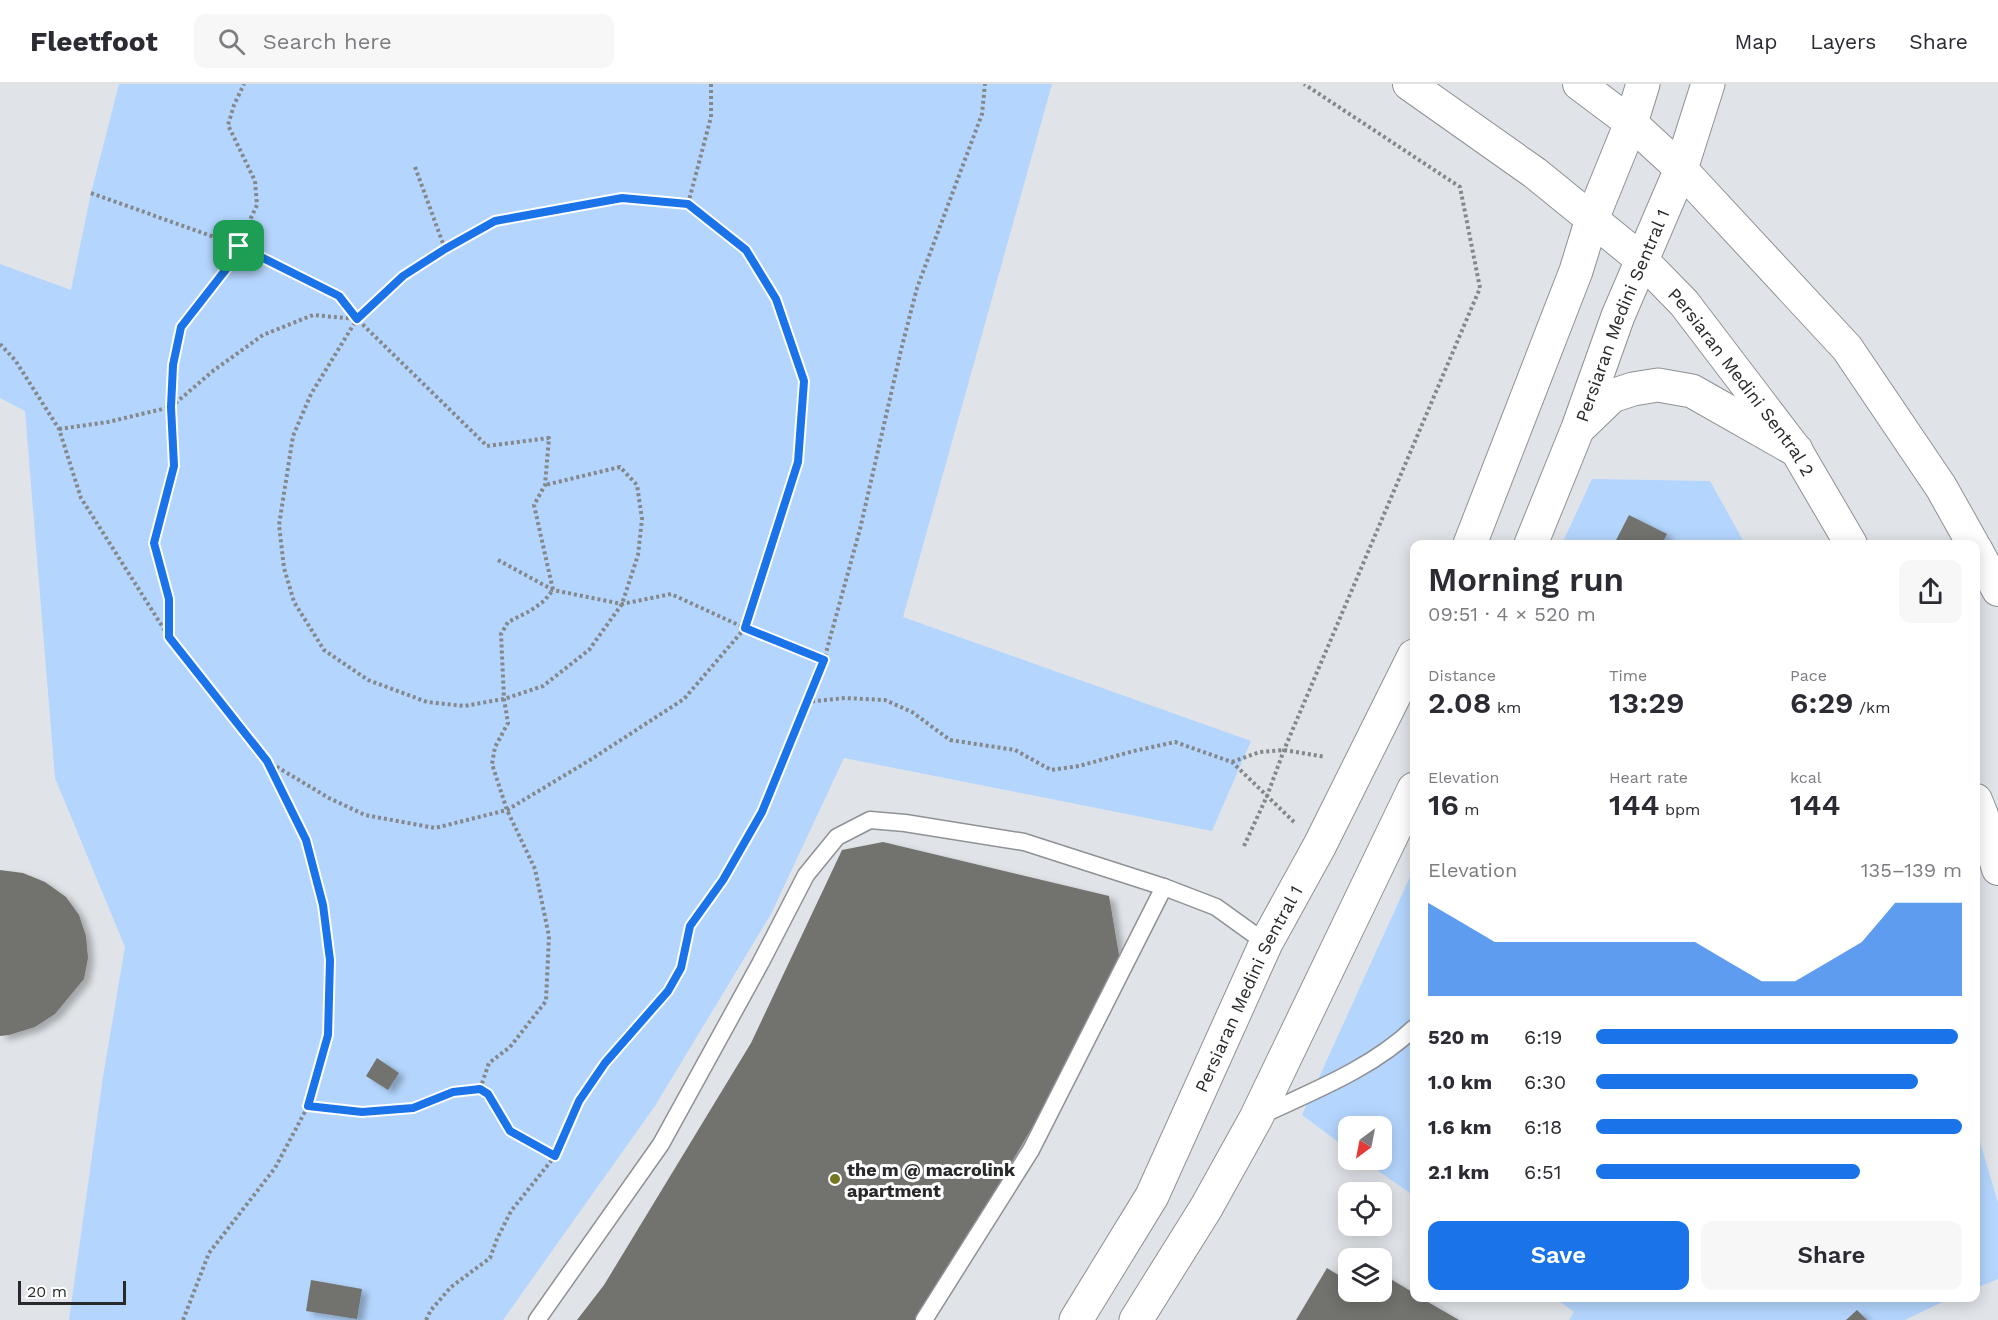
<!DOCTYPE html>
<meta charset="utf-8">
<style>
:root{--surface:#fff;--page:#f7f7f7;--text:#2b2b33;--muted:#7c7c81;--line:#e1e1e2;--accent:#1a73e8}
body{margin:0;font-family:"Work Sans",sans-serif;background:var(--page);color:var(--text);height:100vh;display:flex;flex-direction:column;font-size:22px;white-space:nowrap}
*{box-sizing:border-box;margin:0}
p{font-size:20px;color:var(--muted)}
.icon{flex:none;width:33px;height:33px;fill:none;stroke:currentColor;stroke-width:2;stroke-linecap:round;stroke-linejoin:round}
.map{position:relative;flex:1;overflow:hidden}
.sheet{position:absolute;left:1410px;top:456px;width:570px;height:762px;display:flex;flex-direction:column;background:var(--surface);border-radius:12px;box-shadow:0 3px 15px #0003}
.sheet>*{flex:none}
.needle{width:39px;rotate:212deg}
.tools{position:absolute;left:1338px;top:1032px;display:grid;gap:12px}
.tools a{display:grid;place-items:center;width:54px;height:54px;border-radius:12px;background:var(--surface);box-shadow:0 3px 15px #0003;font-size:30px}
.scale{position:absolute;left:18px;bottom:15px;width:108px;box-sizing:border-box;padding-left:6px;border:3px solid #28292b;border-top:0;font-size:16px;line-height:21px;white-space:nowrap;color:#28292b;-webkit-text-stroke:4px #fff;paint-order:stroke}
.pin{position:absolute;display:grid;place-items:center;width:51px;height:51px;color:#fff;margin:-26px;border-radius:12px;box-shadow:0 3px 9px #0006}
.round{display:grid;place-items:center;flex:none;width:63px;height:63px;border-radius:12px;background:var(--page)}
.overview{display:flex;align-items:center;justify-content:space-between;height:102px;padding:0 18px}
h1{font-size:33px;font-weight:600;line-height:45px}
.figures{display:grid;grid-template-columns:repeat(3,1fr);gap:9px;height:102px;padding:6px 18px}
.figures div{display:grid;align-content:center}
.figures b{font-size:30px;font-weight:600}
.figures small{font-size:16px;font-weight:400}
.figures p{font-size:16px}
.chart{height:168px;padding:12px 18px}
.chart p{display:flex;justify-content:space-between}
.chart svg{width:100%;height:108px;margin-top:6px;fill:var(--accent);opacity:.7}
.cta{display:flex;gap:12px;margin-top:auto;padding:12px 18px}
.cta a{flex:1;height:69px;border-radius:12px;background:var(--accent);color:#fff;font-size:24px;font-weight:600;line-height:69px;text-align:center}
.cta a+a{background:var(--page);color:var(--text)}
ul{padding:0 18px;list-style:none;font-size:20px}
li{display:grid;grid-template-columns:96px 72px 1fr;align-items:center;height:45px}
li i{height:15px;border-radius:8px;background:var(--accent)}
header{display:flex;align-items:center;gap:36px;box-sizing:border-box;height:84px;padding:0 30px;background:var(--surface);border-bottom:2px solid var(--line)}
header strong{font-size:28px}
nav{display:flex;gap:33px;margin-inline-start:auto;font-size:21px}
.search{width:420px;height:54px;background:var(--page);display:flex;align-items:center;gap:15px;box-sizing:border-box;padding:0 21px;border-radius:12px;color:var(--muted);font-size:22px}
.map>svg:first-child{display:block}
.green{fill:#b4d5fd}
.building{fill:#72736e;filter:url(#shadow)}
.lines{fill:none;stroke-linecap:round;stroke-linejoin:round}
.lane-casing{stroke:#8e9195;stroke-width:19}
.street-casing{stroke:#8e9195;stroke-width:34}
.secondary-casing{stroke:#8e9195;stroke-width:35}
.path{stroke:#85888b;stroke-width:4;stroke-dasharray:3 3;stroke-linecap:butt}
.lane{stroke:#fff;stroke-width:16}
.street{stroke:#fff;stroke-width:32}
.secondary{stroke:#fff;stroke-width:33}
.route-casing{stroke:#fff;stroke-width:12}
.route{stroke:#1a73e8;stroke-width:8}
.poi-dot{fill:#727720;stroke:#fff;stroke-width:2}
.labels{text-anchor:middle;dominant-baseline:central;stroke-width:6;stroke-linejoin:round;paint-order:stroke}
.street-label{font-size:18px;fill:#28292b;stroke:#fff}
.poi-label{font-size:18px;font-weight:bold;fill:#28292b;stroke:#fff;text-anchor:start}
</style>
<header>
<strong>Fleetfoot</strong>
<div class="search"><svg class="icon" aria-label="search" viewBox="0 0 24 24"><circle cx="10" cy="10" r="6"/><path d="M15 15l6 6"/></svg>Search here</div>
<nav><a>Map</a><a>Layers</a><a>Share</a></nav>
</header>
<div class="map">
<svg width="1998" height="1236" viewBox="0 0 1998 1236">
<defs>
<filter id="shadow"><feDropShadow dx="6" dy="4" stdDeviation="3" flood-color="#0004"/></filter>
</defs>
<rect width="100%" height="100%" fill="#e0e4e8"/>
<g class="green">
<polygon points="119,0 1052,0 903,533 1251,657 1212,747 844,674 771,830 655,1022 503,1236 69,1236 103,993 125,863 55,694 25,327 0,314 0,180 71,206 91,109"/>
<polygon points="1592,395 1710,397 1745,460 1562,460"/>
<polygon points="1414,784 1414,1112 1363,1076 1382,1076 1382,1042 1348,1042 1348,1065 1302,1031"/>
<polygon points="1976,1044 1998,1119 1998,1195 1976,1204"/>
<polygon points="1555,1214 1951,1214 1905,1236 1569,1236 1574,1228"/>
</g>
<g class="building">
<polygon points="1629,431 1667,450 1662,460 1614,460"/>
<polygon points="883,758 1109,812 1119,871 1064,989 930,1217 917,1236 577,1236 604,1201 751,959 842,766"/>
<polygon points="0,786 23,789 45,798 66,813 79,831 86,852 88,874 84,895 55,930 35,943 9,951 0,952"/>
<polygon points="377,974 399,989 388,1006 366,992"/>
<polygon points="1327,1184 1348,1197 1348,1208 1382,1208 1382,1190 1414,1209 1414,1214 1421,1214 1459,1236 1296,1236"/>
<polygon points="311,1196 362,1205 357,1235 306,1227"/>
<polygon points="1857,1226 1867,1236 1846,1236"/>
</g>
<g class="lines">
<g class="lane-casing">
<g id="lane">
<path d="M1260,1032C1313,1007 1371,985 1414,944"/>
<polyline points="537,1236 661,1060 761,878 806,791 837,753 870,736 905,739 1024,758 1164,803"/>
<polyline points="924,1236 1031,1066 1164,803 1216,823 1266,859"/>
</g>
</g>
<g class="street-casing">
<g id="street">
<path id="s1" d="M1409,0L1535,89L1642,176L1684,219L1796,366L1851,460"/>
<polyline points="1579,0 1631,39 1681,85 1847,264 1941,403 1973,460"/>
<polyline points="1976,465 1998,506"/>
<polyline points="1976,716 1982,731 1998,785"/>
</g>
</g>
<g class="secondary-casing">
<g id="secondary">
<polyline points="1582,341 1612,312 1633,305 1658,301 1692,307 1796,366"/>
<polyline points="1470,460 1576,187 1592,135 1631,39 1643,0"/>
<path id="s2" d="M1531,460L1578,344L1618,232L1681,85L1708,0"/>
<path id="s3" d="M1076,1236L1152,1112L1266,859L1320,761L1414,572"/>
<polyline points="1136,1236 1206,1124 1256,1034 1414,705"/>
</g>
</g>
<g class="path">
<polyline points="415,83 445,165"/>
<polyline points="91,109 239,162 339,212 357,235 487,362 549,354 545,401 534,421 553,506 544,517 530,527 508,538 501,550 504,615 508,639 495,663 492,680 507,726 535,785 549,852 546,917 510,963 489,979 480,1005 453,1008 413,1024 362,1028 308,1022"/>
<polyline points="688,120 711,33 711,0"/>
<polyline points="0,260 15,276 59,345 81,414 169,553 267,677 329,714 365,731 435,744 507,726 590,676 684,615 745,544 798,378 804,297 776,215 746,166 688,120 622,114 495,137 445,165 403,192 357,235 311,310 293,352 279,441 284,484 294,518 324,566 368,596 427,618 464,622 504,615 543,602 589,566 622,520 638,471 642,435 637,401 620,383 545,401"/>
<polyline points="59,345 108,338 171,323 214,286 263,251 313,231 356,235"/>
<polyline points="498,476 553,506 622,520 671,510 745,544 824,576"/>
<polyline points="169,552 169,515 154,459 174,382 171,323 173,281 181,243 227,184 257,121 255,97 228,41 234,21 244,0"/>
<polyline points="806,618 845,614 885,616 912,628 950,656 1015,666 1051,686 1079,682 1134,667 1175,658 1232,678 1294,738"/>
<polyline points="1232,678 1260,668 1284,666 1325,673"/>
<polyline points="1244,762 1267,712 1284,666 1480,204 1460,103 1304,0"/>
<polyline points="480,1005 488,1010 510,1047 555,1072"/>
<polyline points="183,1236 209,1169 275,1084 308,1022 328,950 330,876 323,821 306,756 268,678"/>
<polyline points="426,1236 431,1226 451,1203 490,1174 497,1155 511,1127 555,1072 579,1017 605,979 668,907 681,884 690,842 723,796 762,728 824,576 860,445 902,262 917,204 982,30 985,0"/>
</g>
<use href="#lane" class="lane"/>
<use href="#street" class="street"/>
<use href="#secondary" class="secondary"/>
</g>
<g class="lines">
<g class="route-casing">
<polygon id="route" points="622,114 688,120 746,166 776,215 804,297 798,378 745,544 824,576 762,728 723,796 690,842 681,884 668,907 605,979 579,1017 555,1072 510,1047 488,1010 480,1005 453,1008 413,1024 362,1028 308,1022 328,951 330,876 323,821 306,756 267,677 169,553 169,515 154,459 174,382 171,323 173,281 181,243 227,184 239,162 339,212 357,235 403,192 445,165 495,137"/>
</g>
<use href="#route" class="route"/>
</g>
<circle class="poi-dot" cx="835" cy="1095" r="6"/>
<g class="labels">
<g class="street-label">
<text stroke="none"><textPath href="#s2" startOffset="246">Persiaran Medini Sentral 1</textPath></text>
<text stroke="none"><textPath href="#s1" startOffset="450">Persiaran Medini Sentral 2</textPath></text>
<text stroke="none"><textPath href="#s3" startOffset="374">Persiaran Medini Sentral 1</textPath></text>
</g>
<g class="poi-label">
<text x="847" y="1085">the m @ macrolink<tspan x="847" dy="21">apartment</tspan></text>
</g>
</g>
</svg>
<div class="tools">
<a><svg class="needle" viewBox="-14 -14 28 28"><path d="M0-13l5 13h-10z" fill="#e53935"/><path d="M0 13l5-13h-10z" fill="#7c7c81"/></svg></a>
<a><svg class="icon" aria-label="locate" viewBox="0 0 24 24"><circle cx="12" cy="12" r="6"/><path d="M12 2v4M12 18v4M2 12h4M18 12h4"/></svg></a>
<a><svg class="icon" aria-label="layers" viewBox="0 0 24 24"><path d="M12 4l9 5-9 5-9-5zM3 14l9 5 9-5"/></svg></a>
</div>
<div class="scale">20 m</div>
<div class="pin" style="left:239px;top:162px;background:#1e9e55"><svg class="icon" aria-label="arrive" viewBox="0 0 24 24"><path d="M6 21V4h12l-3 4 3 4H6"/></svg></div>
<section class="sheet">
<div class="overview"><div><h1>Morning run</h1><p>09:51 · 4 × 520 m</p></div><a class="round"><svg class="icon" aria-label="share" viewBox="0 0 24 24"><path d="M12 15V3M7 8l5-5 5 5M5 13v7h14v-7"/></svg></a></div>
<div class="figures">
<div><p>Distance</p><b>2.08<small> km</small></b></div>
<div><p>Time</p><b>13:29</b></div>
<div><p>Pace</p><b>6:29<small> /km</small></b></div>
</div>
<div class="figures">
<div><p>Elevation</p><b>16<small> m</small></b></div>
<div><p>Heart rate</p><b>144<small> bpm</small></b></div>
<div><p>kcal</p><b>144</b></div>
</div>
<div class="chart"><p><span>Elevation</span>135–139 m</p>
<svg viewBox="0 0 160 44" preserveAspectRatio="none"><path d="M0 44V6L10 14L20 22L30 22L40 22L50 22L60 22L70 22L80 22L90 30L100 38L110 38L120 30L130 22L140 6L150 6L160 6V44z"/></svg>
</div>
<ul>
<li><b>520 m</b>6:19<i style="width:99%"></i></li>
<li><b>1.0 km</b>6:30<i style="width:88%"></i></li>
<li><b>1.6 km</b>6:18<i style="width:100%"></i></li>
<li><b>2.1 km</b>6:51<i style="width:72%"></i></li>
</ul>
<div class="cta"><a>Save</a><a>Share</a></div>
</section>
</div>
